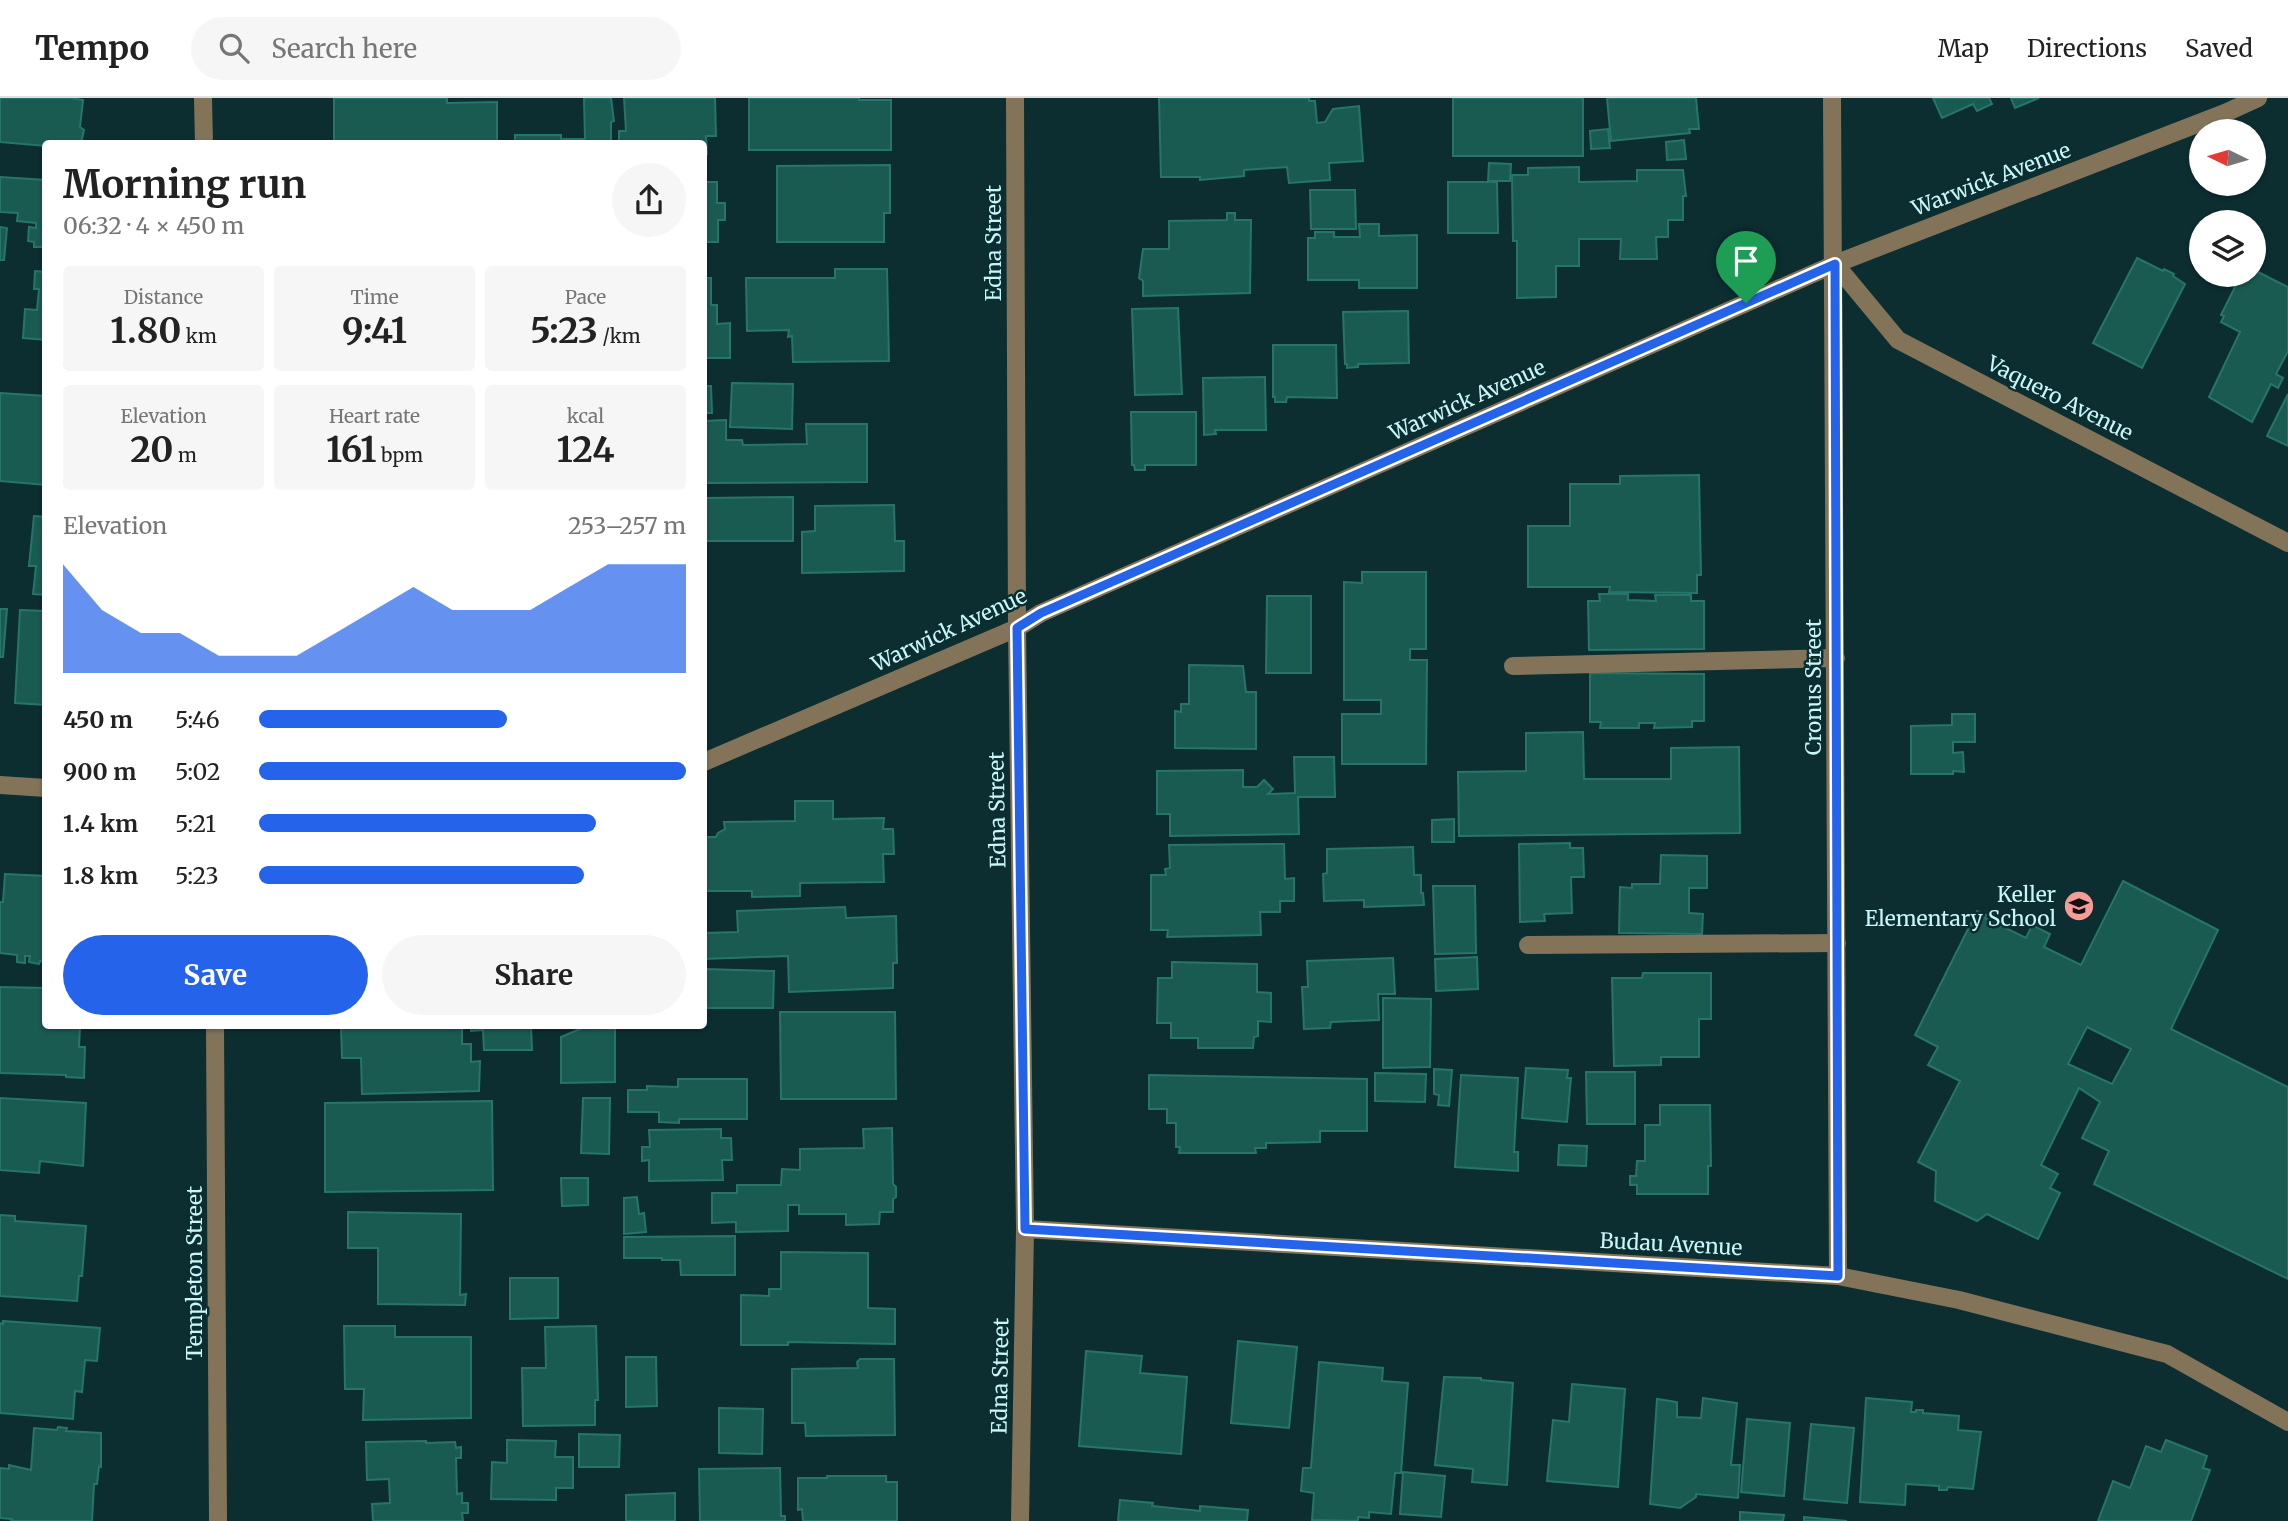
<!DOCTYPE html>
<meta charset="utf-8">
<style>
:root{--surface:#fff;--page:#f6f6f6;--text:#222;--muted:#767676;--line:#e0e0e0;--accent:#2563eb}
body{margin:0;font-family:Merriweather,serif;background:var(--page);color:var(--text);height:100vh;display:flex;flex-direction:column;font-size:26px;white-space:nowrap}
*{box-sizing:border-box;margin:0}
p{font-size:23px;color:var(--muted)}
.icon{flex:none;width:38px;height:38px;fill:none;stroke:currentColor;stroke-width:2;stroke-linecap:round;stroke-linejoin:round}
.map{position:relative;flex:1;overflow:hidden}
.side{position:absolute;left:42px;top:42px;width:665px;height:889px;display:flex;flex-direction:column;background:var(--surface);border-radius:7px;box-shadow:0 2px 5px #0004}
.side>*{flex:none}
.needle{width:46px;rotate:275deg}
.fabs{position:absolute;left:2189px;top:21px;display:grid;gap:14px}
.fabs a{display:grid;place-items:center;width:77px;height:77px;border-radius:50%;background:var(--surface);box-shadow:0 2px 5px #0004;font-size:35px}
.pin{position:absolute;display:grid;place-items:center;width:60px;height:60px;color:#fff;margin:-72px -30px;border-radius:50% 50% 50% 0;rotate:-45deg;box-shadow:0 0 7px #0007}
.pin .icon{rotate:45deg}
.round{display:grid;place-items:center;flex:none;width:74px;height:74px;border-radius:37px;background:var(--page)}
.summary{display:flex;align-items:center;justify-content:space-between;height:119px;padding:0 21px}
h1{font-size:38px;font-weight:700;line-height:52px}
.metrics{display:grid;grid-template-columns:repeat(3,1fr);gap:10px;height:119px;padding:7px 21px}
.metrics div{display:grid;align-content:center;border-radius:7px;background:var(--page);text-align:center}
.metrics b{font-size:35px;font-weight:700}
.metrics small{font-size:19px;font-weight:400}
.metrics p{font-size:19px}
.chart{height:196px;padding:14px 21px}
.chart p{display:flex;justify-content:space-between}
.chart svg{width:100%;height:126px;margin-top:7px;fill:var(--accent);opacity:.7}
.button{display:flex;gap:14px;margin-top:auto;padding:14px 21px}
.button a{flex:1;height:80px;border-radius:42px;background:var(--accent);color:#fff;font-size:28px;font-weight:700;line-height:80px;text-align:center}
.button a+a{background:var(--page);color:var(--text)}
ul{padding:0 21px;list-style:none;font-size:23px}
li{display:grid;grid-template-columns:112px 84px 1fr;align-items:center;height:52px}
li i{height:18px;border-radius:9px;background:var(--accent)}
header{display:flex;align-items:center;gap:42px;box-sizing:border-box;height:98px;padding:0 35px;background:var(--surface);border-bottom:2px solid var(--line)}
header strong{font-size:33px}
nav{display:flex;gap:38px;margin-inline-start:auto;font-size:24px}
.search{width:490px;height:63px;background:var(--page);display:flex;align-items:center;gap:18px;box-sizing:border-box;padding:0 24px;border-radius:38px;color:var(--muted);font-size:26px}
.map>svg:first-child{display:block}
.building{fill:#195b51;stroke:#27756a;stroke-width:2;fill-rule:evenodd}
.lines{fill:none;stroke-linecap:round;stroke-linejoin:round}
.minor{stroke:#837459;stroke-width:18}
.route-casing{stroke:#fff;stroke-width:14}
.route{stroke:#2563eb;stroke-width:9}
.labels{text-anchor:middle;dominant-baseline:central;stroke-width:5;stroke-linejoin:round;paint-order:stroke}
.street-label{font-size:21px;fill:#c8f7fa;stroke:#0c2e31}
.poi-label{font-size:21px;fill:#c8f7fa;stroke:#0c2e31;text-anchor:end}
</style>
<header>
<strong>Tempo</strong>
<div class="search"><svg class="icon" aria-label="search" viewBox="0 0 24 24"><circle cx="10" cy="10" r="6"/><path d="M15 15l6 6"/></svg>Search here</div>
<nav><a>Map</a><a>Directions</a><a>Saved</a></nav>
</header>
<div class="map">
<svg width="2288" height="1423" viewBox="0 0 2288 1423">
<rect width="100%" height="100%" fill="#0c2e31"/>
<g class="building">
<polygon points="0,0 71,0 83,2 80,29 84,32 82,41 78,46 46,46 46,48 0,44"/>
<polygon points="334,0 447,0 447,5 497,4 497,46 334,46"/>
<polygon points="584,0 611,0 614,23 611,24 611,46 515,46 515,37 561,37 561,41 585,41"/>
<polygon points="624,0 715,0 716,38 706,38 707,56 704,56 704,46 619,46 619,33 626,33"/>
<polygon points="749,0 859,0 859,2 891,2 891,52 749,52"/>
<polygon points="1159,0 1309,0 1309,3 1315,3 1317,25 1325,24 1333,11 1359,8 1363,63 1329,65 1330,82 1289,85 1287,69 1244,72 1244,78 1200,82 1200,79 1161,79"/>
<rect x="1453" y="0" width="130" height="58"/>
<polygon points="1607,0 1696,0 1699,31 1689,31 1690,35 1611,43"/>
<polygon points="1933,0 1989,0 1992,6 1977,13 1973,6 1942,20"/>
<polygon points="2011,0 2039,0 2015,10"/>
<polygon points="1608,31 1610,50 1591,51 1590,33"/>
<polygon points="1684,42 1686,61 1667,62 1666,44"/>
<polygon points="1489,65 1511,66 1510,83 1488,83"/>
<polygon points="890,67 890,115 884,115 884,144 777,144 777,68"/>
<polygon points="1579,69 1579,84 1637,83 1637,72 1683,72 1686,98 1683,98 1683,122 1668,122 1668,139 1656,139 1657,161 1620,161 1621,141 1579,141 1579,168 1556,168 1556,199 1517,200 1517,143 1513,143 1512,77 1528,77 1528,70"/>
<polygon points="0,79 46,82 46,149 34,149 34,144 28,143 29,129 36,130 36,125 17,123 18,115 0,114"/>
<polygon points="704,84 717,84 717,105 725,105 725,122 718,122 718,144 704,144"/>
<polygon points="1448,84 1497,84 1498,135 1448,135"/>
<polygon points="1310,92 1355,92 1356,131 1311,131"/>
<polygon points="1227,115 1235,115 1235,122 1251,122 1250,195 1143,198 1143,183 1139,180 1143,151 1169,151 1169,123 1227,122"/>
<polygon points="1359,126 1379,126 1379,138 1417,137 1417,190 1359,190 1359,182 1308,182 1308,140 1315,140 1315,134 1334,134 1334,139 1360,139"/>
<polygon points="0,129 7,130 4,162 0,162"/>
<polygon points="2137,160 2163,173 2164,171 2174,176 2173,178 2185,186 2142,270 2093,245"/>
<polygon points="835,171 887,171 889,263 793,264 792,238 788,239 789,232 747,233 746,180 835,180"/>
<polygon points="2254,172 2288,189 2288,253 2276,276 2283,280 2278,290 2271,286 2252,324 2209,299 2240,234 2221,224 2224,218 2221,217 2241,177 2254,177"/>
<polygon points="35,173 46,174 46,242 23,240 25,211 37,212 39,191 34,191"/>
<polygon points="704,180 711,180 711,207 717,207 717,226 730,225 730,260 704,260"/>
<polygon points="1178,210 1182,296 1135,297 1132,211"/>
<polygon points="1408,213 1409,265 1358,266 1358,269 1347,270 1347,266 1345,266 1343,214"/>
<polygon points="1273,247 1336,247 1337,300 1287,299 1286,304 1275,304 1275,299 1273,299"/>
<polygon points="1265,279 1266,332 1215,332 1216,336 1204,337 1203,280"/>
<polygon points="732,285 793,286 792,331 730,329"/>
<polygon points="704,288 711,288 712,315 704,315"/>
<polygon points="0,295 46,298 46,387 0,383"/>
<polygon points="2288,296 2288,348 2267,338"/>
<polygon points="1131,314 1196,314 1196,367 1145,367 1145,372 1135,372 1134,367 1132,367"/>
<polygon points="726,322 726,342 742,342 743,347 807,346 806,326 867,326 867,384 704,385 704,323"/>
<polygon points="1699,377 1701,477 1697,477 1697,495 1609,494 1610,489 1528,489 1528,428 1570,428 1570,386 1620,386 1620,378"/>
<polygon points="793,399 793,443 705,443 706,400"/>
<polygon points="894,407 895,443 904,443 904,473 802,475 802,434 815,433 815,408"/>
<polygon points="34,418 46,419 46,497 33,496 36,468 29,468"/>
<polygon points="1362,474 1426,474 1426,551 1410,551 1410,562 1427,562 1426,666 1342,666 1342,616 1381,616 1381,602 1344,602 1344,484 1362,485"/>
<polygon points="1599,496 1628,496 1628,502 1656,503 1655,497 1691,497 1691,503 1704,503 1704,551 1589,552 1588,503 1600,503"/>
<polygon points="1267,498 1311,498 1311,575 1266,575"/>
<polygon points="0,511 7,511 3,559 0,559"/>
<polygon points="20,512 46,513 46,607 15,605"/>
<polygon points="1189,567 1243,568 1246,594 1256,594 1256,651 1175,650 1175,613 1181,614 1181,606 1189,606"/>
<polygon points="1590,575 1704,576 1704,623 1692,623 1692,629 1654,630 1655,625 1639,625 1639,630 1600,630 1601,624 1590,624"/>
<polygon points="1952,616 1975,616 1975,644 1953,644 1953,655 1963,654 1964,674 1953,673 1953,676 1911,676 1911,628 1952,627"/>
<polygon points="1583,634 1584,681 1671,681 1671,650 1739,649 1740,735 1459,738 1458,674 1526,673 1526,635"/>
<polygon points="1294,659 1334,659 1335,699 1298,699 1299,736 1170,738 1170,716 1157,716 1157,673 1243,672 1243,689 1257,689 1264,682 1273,691 1268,696 1295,695"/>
<polygon points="795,703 833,703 833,721 884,720 883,731 893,731 894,756 883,756 884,784 800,785 800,798 752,799 752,793 704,793 704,739 716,739 718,735 725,731 724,724 795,723"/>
<polygon points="1454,721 1454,744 1432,744 1432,722"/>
<polygon points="1570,745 1570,750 1583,750 1584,779 1571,779 1572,815 1544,816 1545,823 1520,824 1519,746"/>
<polygon points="1284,746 1285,781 1294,780 1294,803 1280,803 1280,814 1260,814 1261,837 1167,839 1168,832 1151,832 1151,777 1166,777 1165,771 1170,770 1169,747"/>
<polygon points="1413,749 1414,777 1421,777 1421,795 1423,795 1424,807 1364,809 1364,802 1324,803 1323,776 1327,775 1327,751"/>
<polygon points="1661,757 1707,758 1707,790 1689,790 1689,815 1703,816 1702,836 1619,835 1620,789 1632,790 1632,786 1660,786"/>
<polygon points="5,776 46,778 46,864 40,863 39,866 29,864 30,858 25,858 25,865 17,864 17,857 0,855 0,804 3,804"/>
<path d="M2123,783L2218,832L2171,931L2288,989V1181L2094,1086L2109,1053L2082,1040L2100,1004L2079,990L2041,1067L2058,1076L2050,1090L2060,1095L2038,1141L1987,1116L1977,1123L1935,1103L1936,1073L1918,1064L1960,983L1928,967L1938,949L1915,937L1977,813L1986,817L1985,820L2026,840L2032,827L2050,836L2044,849L2081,867ZM2087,929L2131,951L2112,986L2068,966Z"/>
<polygon points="1433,788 1475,788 1476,855 1435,856"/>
<polygon points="845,809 846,820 896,818 897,865 893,865 893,890 789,894 788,858 704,861 704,835 738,834 737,813"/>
<polygon points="1477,859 1478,891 1436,893 1435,861"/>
<polygon points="1393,860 1395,896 1378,896 1379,922 1331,924 1330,930 1304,931 1302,889 1308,889 1307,863"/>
<polygon points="1172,864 1257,866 1257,894 1271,895 1271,924 1258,923 1258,938 1254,939 1253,950 1198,950 1198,940 1171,940 1171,925 1157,925 1158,880 1172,880"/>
<polygon points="704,871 774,873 773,910 704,910"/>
<polygon points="1643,875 1711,875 1711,921 1699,921 1699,959 1661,959 1661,967 1614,968 1612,880 1642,880"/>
<polygon points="0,889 46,890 46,928 80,928 79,949 85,949 84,980 66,979 66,977 0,975"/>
<polygon points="1383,900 1431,901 1430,969 1383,970"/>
<polygon points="780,914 895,914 896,1001 781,1001"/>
<polygon points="341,928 462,928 462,946 471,946 471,964 480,963 479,993 362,996 361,960 342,960"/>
<polygon points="471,928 531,928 532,952 484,952 483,932 471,933"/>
<polygon points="587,928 615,931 615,984 561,985 561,939"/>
<polygon points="1526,970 1568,972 1567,980 1571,980 1567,1024 1522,1020"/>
<polygon points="1434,971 1452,972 1449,1008 1438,1007 1439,997 1434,996"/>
<polygon points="1586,974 1635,974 1635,1026 1587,1026"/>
<polygon points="1375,975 1426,976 1425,1004 1375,1003"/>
<polygon points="1149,977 1367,981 1367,1033 1320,1033 1320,1044 1266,1045 1266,1050 1255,1050 1256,1055 1179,1055 1180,1049 1176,1049 1176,1025 1167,1025 1167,1011 1149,1011"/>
<polygon points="1461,977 1518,980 1514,1054 1518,1054 1518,1073 1455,1069"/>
<polygon points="678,981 747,981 747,1021 679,1021 679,1025 659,1024 659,1014 628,1014 628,992 647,992 647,988 678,989"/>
<polygon points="0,1000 86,1005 83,1068 40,1063 39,1075 0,1072"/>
<polygon points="583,1000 610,1000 609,1056 581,1055"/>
<polygon points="492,1003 493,1092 325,1094 325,1005"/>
<polygon points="1660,1007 1710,1007 1711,1068 1708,1068 1708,1096 1637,1096 1637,1087 1630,1087 1630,1078 1636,1078 1637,1063 1645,1063 1645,1027 1660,1027"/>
<polygon points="892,1030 893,1086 896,1089 896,1099 893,1101 893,1114 880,1114 879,1126 846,1127 846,1116 799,1116 799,1107 788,1107 788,1133 736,1134 736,1124 712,1125 712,1095 737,1095 737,1087 781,1087 782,1071 800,1072 800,1051 864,1050 863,1031"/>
<polygon points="721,1031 721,1040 731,1040 732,1062 722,1062 723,1082 649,1083 649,1062 642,1063 642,1049 650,1049 649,1032"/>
<polygon points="1559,1047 1587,1048 1586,1068 1558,1067"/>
<polygon points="561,1080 588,1080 588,1107 562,1108"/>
<polygon points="637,1099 639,1116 644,1115 646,1134 624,1136 624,1100"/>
<polygon points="348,1114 461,1116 460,1197 466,1196 465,1207 378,1206 378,1150 348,1150"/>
<polygon points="0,1117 15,1118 15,1123 86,1128 82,1178 79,1178 77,1203 0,1198"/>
<polygon points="735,1138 735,1177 681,1177 680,1162 662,1162 662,1160 624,1160 624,1139"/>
<polygon points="781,1154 868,1155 868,1210 895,1211 895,1246 788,1244 788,1247 741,1247 741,1197 769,1198 769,1191 781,1191"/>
<polygon points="510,1180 558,1180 558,1220 510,1221"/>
<polygon points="3,1223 100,1230 97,1263 85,1262 82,1294 75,1293 73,1321 0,1315 0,1225 3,1226"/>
<polygon points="344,1228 395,1228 395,1239 471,1239 471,1320 363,1322 364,1291 345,1291"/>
<polygon points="596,1228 598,1302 595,1302 595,1327 523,1328 522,1270 546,1270 545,1229"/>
<polygon points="1238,1243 1297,1249 1289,1330 1231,1325"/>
<polygon points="1086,1253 1142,1258 1140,1275 1187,1279 1181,1356 1079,1348"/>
<polygon points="626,1259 656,1259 657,1308 626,1309"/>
<polygon points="860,1261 894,1261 895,1337 806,1338 805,1325 792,1325 792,1271 858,1270 857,1264"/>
<polygon points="1319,1264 1383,1270 1382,1283 1408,1285 1401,1375 1395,1375 1391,1416 1369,1414 1369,1420 1358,1419 1358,1423 1312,1422 1314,1395 1301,1393 1303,1370 1311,1370"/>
<polygon points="1444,1279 1481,1280 1481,1282 1513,1285 1507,1387 1472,1384 1473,1371 1435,1367"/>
<polygon points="1572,1286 1625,1291 1618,1389 1547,1383 1553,1322 1569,1324"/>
<polygon points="1703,1300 1737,1305 1731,1367 1740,1367 1738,1400 1696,1396 1696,1399 1680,1410 1650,1406 1657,1301 1677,1304 1677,1319 1701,1320"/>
<polygon points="1866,1300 1912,1304 1911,1314 1916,1314 1916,1312 1923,1312 1923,1315 1959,1318 1958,1332 1981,1334 1973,1391 1948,1389 1947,1392 1939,1392 1939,1388 1906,1386 1905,1407 1860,1404"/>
<polygon points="719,1310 763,1311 762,1356 719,1355"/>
<polygon points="1747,1321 1790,1325 1784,1398 1741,1394"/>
<polygon points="1811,1326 1854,1330 1847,1405 1804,1401"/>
<polygon points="58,1329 67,1330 66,1333 101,1335 101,1369 99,1368 97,1386 94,1386 92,1423 11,1423 12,1421 0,1420 0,1370 9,1371 9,1367 31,1372 34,1330 57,1332"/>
<polygon points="579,1336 620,1337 619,1369 579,1369"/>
<polygon points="507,1342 556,1343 555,1359 573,1359 573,1390 556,1390 556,1402 491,1401 492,1364 507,1365"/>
<polygon points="2166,1342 2207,1358 2203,1370 2210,1372 2191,1423 2098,1423 2113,1383 2130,1390 2146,1348 2161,1354"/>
<polygon points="426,1343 426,1345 455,1344 456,1350 461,1349 461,1360 456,1360 457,1396 462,1395 462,1405 468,1405 468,1415 462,1415 463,1423 373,1423 372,1406 390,1405 389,1381 367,1382 366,1344"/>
<polygon points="780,1370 781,1418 785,1418 785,1423 700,1423 699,1371"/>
<polygon points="1403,1374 1445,1378 1441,1419 1400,1416"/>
<polygon points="827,1378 886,1378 886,1384 897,1384 897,1423 803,1423 802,1411 798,1412 798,1380 827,1380"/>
<polygon points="675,1395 675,1423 626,1423 626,1397"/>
<polygon points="1120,1402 1153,1405 1152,1408 1200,1413 1200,1408 1248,1412 1247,1423 1118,1423"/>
<polygon points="1740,1414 1784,1417 1783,1423 1740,1423"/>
<polygon points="1804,1419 1847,1423 1804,1423"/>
</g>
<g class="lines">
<g class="minor">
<polyline points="203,0 204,46"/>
<polyline points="1015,0 1017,530 1025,1131 1020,1423"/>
<polyline points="1832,0 1838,1178"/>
<polyline points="1835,166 1898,242 2288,445"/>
<polyline points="1513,568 1836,560"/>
<polyline points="704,664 1017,530 1041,515 1835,166 2225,15 2258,0"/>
<polyline points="0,687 46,690"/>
<polyline points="1528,847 1837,845"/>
<polyline points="215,928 218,1423"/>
<polyline points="1025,1131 1838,1178 1959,1202 2167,1256 2288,1324"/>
</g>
</g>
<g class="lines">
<g class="route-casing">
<polygon id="route" points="1835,166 1838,1178 1025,1131 1017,530 1041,515"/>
</g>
<use href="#route" class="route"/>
</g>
<defs>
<g id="school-disc" transform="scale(1.575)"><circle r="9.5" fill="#f59b98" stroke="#0c2e31"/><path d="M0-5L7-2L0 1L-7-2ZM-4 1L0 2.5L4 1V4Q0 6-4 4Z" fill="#111"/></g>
</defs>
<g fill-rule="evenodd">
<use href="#school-disc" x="2079" y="808"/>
</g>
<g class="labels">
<g class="street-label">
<text transform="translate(1991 81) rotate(-21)">Warwick Avenue</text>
<text transform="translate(993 145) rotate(-90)">Edna Street</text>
<text transform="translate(2060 300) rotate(27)">Vaquero Avenue</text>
<text transform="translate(1467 302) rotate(-24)">Warwick Avenue</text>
<text transform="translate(949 532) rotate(-25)">Warwick Avenue</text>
<text transform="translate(1813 589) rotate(-90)">Cronus Street</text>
<text transform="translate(997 712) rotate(-91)">Edna Street</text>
<text transform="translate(1671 1146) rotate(3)">Budau Avenue</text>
<text transform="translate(194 1175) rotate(-90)">Templeton Street</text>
<text transform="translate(1000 1278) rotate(-89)">Edna Street</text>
</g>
<g class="poi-label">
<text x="2056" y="796">Keller<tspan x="2056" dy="24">Elementary School</tspan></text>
</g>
</g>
</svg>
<div class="fabs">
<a><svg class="needle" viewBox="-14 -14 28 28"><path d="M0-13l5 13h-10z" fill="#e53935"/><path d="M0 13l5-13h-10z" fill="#767676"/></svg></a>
<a><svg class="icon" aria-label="layers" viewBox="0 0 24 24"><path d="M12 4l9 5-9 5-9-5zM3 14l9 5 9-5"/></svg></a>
</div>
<div class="pin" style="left:1746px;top:205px;background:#1e9e55"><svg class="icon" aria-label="arrive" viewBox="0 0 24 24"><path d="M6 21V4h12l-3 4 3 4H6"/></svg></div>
<section class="side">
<div class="summary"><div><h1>Morning run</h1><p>06:32 · 4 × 450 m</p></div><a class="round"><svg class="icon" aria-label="share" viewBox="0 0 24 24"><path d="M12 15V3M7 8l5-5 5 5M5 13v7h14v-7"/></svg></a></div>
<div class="metrics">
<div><p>Distance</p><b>1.80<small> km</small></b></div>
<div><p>Time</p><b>9:41</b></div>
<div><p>Pace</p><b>5:23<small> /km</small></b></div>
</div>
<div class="metrics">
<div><p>Elevation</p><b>20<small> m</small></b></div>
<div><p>Heart rate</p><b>161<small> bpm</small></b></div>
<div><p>kcal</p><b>124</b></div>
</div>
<div class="chart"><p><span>Elevation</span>253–257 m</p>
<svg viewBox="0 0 160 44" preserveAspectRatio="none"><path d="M0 44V6L10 22L20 30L30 30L40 38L50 38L60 38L70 30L80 22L90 14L100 22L110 22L120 22L130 14L140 6L150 6L160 6V44z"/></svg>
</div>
<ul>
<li><b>450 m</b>5:46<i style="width:58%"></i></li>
<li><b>900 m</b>5:02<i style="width:100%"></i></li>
<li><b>1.4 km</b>5:21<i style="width:79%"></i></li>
<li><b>1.8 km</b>5:23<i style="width:76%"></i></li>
</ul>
<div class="button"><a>Save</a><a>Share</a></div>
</section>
</div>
